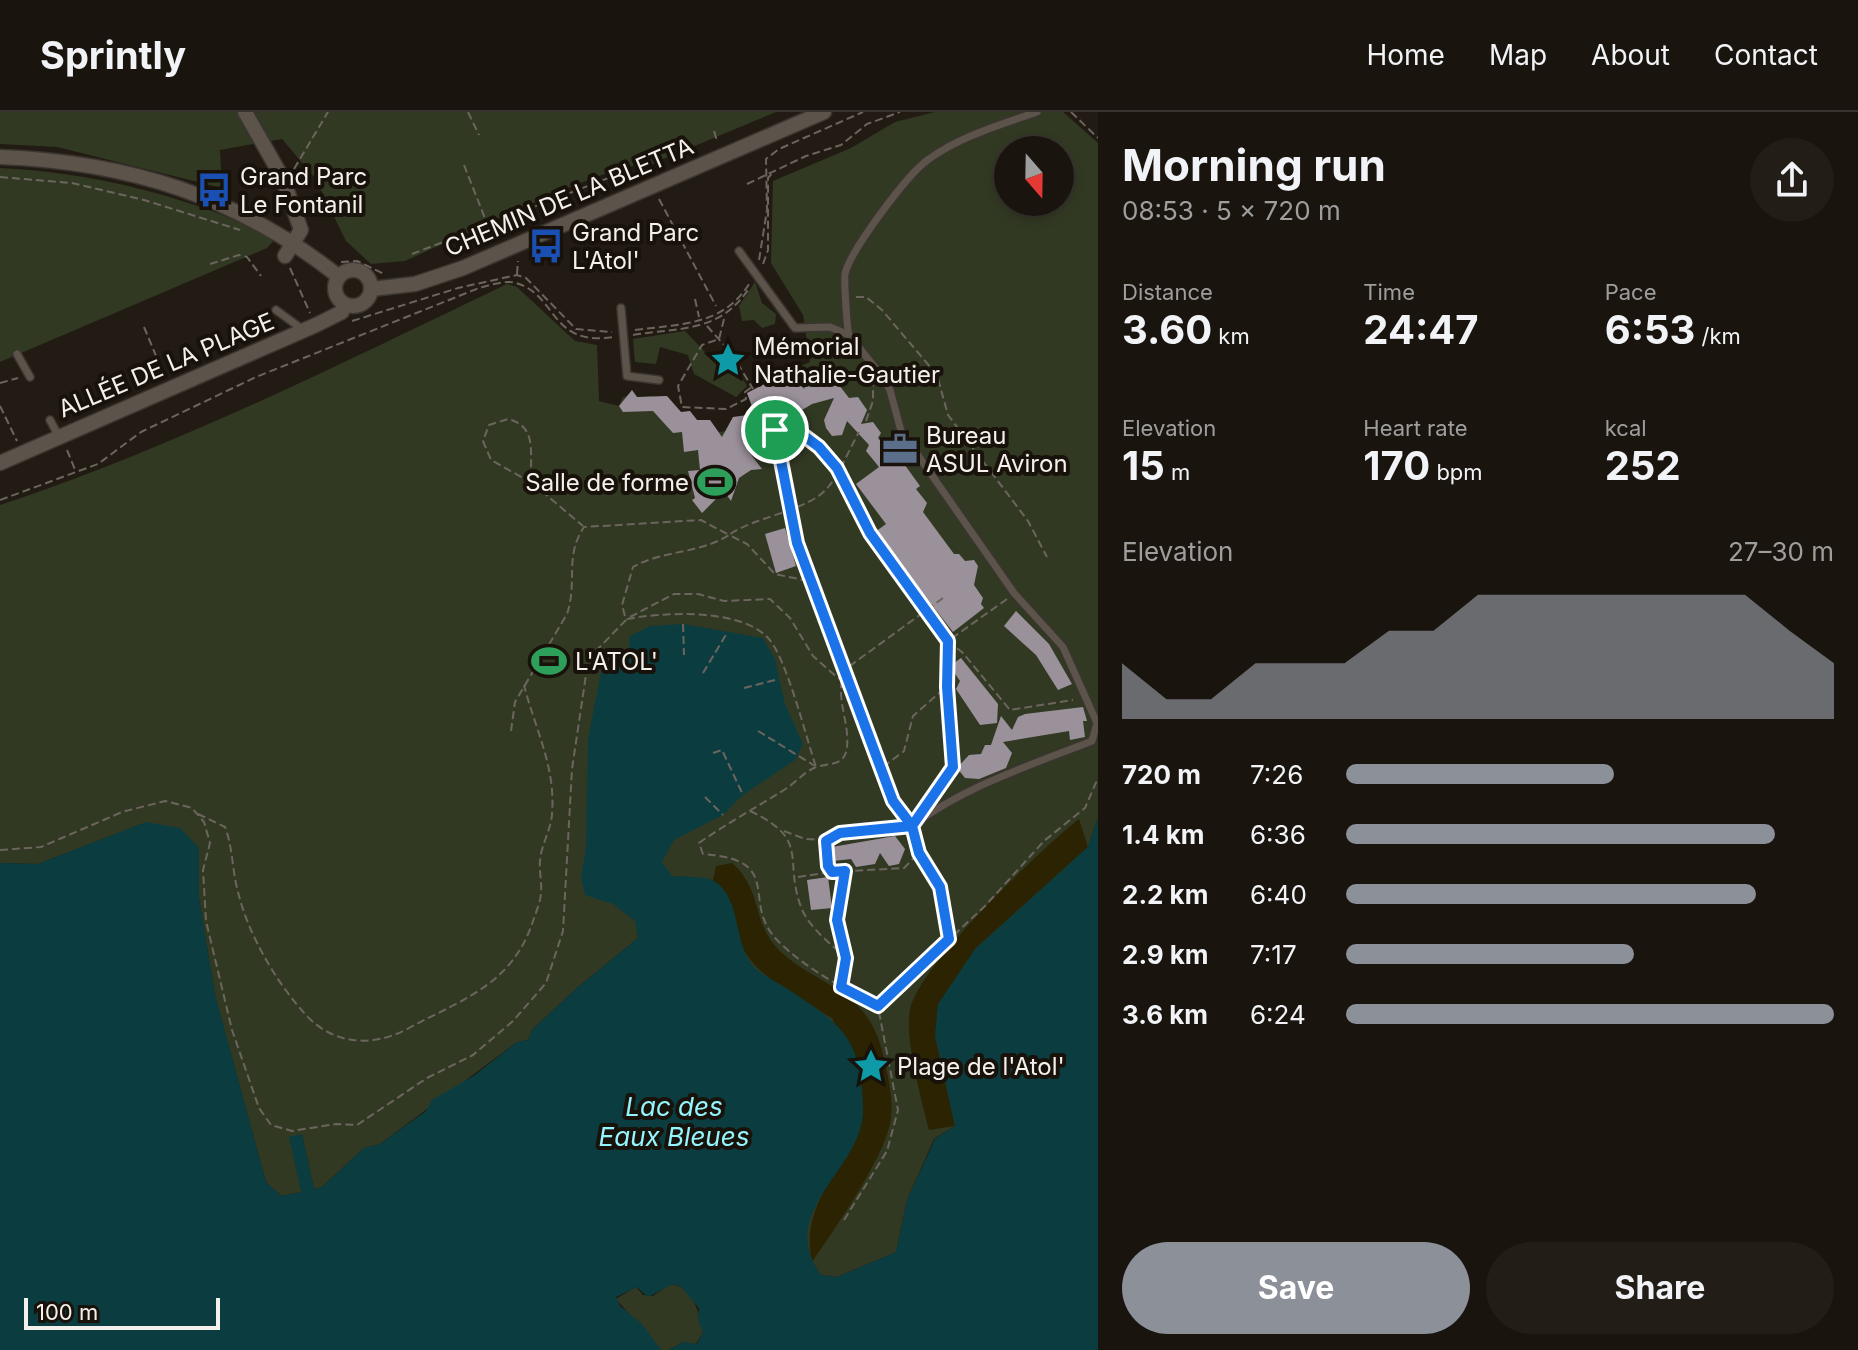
<!DOCTYPE html>
<meta charset="utf-8">
<style>
:root{--surface:#1a140e;--page:#231d17;--text:#f1f3f6;--muted:#9f9e9e;--line:#38332e;--accent:#8c9099}
body{margin:0;font-family:Inter,sans-serif;background:var(--page);color:var(--text);height:100vh;display:flex;flex-direction:column;font-size:30px;white-space:nowrap}
*{box-sizing:border-box;margin:0}
p{font-size:26px;color:var(--muted)}
.icon{flex:none;width:44px;height:44px;fill:none;stroke:currentColor;stroke-width:2;stroke-linecap:round;stroke-linejoin:round}
.map{position:relative;flex:1;overflow:hidden}
.side{display:flex;flex-direction:column;background:var(--surface);width:760px}
.side>*{flex:none}
.needle{width:52px;rotate:160deg}
.tools{position:absolute;left:994px;top:24px;display:grid;gap:16px}
.tools a{display:grid;place-items:center;width:80px;height:80px;border-radius:50%;background:var(--surface);box-shadow:0 4px 12px #0003,0 0 0 2px var(--line);font-size:40px}
.scale{position:absolute;left:24px;bottom:20px;width:196px;box-sizing:border-box;padding-left:8px;border:4px solid #f5f0eb;border-top:0;font-size:22px;line-height:28px;white-space:nowrap;color:#f5f0eb;-webkit-text-stroke:6px #18120a;paint-order:stroke}
.pin{position:absolute;display:grid;place-items:center;width:68px;height:68px;color:#fff;margin:-34px;border:4px solid #fff;border-radius:50%;box-shadow:0 2px 8px #0007}
.round{display:grid;place-items:center;flex:none;width:84px;height:84px;border-radius:42px;background:var(--page)}
.summary{display:flex;align-items:center;justify-content:space-between;height:136px;padding:0 24px}
h1{font-size:44px;font-weight:700;line-height:60px}
.figures{display:grid;grid-template-columns:repeat(3,1fr);gap:12px;height:136px;padding:8px 24px}
.figures div{display:grid;align-content:center}
.figures b{font-size:40px;font-weight:700}
.figures small{font-size:22px;font-weight:400}
.figures p{font-size:22px}
.chart{height:224px;padding:16px 24px}
.chart p{display:flex;justify-content:space-between}
.chart svg{width:100%;height:144px;margin-top:8px;fill:var(--accent);opacity:.7}
.action{display:flex;gap:16px;margin-top:auto;padding:16px 24px}
.action a{flex:1;height:92px;border-radius:48px;background:var(--accent);color:#fff;font-size:32px;font-weight:700;line-height:92px;text-align:center}
.action a+a{background:var(--page);color:var(--text)}
ul{padding:0 24px;list-style:none;font-size:26px}
li{display:grid;grid-template-columns:128px 96px 1fr;align-items:center;height:60px}
li i{height:20px;border-radius:10px;background:var(--accent)}
header{display:flex;align-items:center;gap:48px;box-sizing:border-box;height:112px;padding:0 40px;background:var(--surface);border-bottom:2px solid var(--line)}
header strong{font-size:38px}
nav{display:flex;gap:44px;margin-inline-start:auto;font-size:28px}
main{display:flex;flex:1;min-height:0}
.map>svg:first-child{display:block}
.green{fill:#323923;fill-rule:evenodd}
.sand{fill:#2b2302}
.water{fill:#0b3d40}
.building{fill:#9b919b}
.lines{fill:none;stroke-linecap:round;stroke-linejoin:round}
.service-casing{stroke:#3a3531;stroke-width:10}
.minor-casing{stroke:#3a3531;stroke-width:17}
.path{stroke:#6c655e;stroke-width:2;stroke-dasharray:8 4;stroke-linecap:butt}
.service{stroke:#5c534a;stroke-width:7}
.minor{stroke:#5c534a;stroke-width:14}
.route-casing{stroke:#fff;stroke-width:16}
.route{stroke:#1a73e8;stroke-width:10}
.labels{text-anchor:middle;dominant-baseline:central;stroke-width:8;stroke-linejoin:round;paint-order:stroke}
.poi-label{font-size:24px;fill:#f5f0eb;stroke:#18120a;text-anchor:start}
.street-label{font-size:24px;fill:#f5f0eb;stroke:#18120a}
.water-label{font-size:26px;font-style:italic;fill:#93f5fd;stroke:#18120a}
</style>
<header>
<strong>Sprintly</strong>
<nav><a>Home</a><a>Map</a><a>About</a><a>Contact</a></nav>
</header>
<main>
<div class="map">
<svg width="1098" height="1238" viewBox="0 0 1098 1238">
<rect width="100%" height="100%" fill="#221b13"/>
<g class="green">
<polygon points="0,0 776,0 661,48 615,58 562,78 405,149 371,152 346,129 315,66 282,27 220,38 222,76 57,35 0,32"/>
<path d="M935,0H1063L1098,31V705L1088,735L955,1014L934,1027L907,1088L896,1140L837,1165L821,1163L812,1150L713,768L672,764L636,809L638,826L577,876L533,917L528,928L517,930L380,1032L364,1036L322,1075L314,1077L302,1023L301,1080L281,1084L266,1070L215,884L199,786V736L147,710L38,752L0,751V393C175,335 340,252 507,172L517,175L575,229L597,233L599,289L619,294L623,285L635,282L638,286L652,284L655,289L667,284L682,301L690,299L697,308H710L716,316L714,321L726,319L733,305L745,306L748,300L753,299L747,281L778,265L783,274L796,267L792,258L810,250L803,203L771,151L773,69L851,36L895,10ZM1008,38H1060V90H1008Z"/>
<path d="M0,56C90,60 195,85 275,127L267,136L0,250Z"/>
<polygon points="755,170 762,191 776,202 775,212 762,216 754,208 742,209 739,194"/>
<polygon points="685,219 708,243 727,241 747,274 736,285 694,262 688,243 660,235 656,252 635,250 633,227"/>
<path d="M670,1172C695,1175 699,1203 703,1220L696,1232L683,1230L669,1238H661L616,1187L636,1175L643,1183L653,1184Z"/>
</g>
<g class="sand">
<path d="M1079,707L1088,735L975,837L935,924L955,1014L929,1018C922,990 904,925 910,898C919,853 1041,737 1079,707Z"/>
<path d="M732,751C762,777 752,809 777,836C798,859 833,870 856,892C874,910 880,928 885,951C889,969 893,988 891,1006C887,1043 834,1118 812,1150C802,1103 828,1072 852,1034L833,907C803,887 759,868 742,835C729,807 738,794 713,768L716,754Z"/>
</g>
<path class="water" d="M683,512L763,526L775,547L785,592L803,632L795,648L743,683L723,703L674,728L662,750L672,764C684,765 705,764 714,769C743,787 732,833 755,856C764,864 777,870 786,876C842,913 861,924 863,996C865,1057 774,1097 821,1163L837,1165L896,1140L907,1088L935,1027L955,1014L935,923L938,892L975,837L1088,735L1098,705V1238H669L683,1230L697,1232L703,1220L698,1208L699,1196L681,1175L673,1172L648,1185L637,1175L616,1185L620,1194L642,1212L661,1238H0V751L38,752L146,710L180,716L199,736V786L215,883L266,1070L281,1084L301,1080L289,1025L302,1022L314,1077L322,1075L364,1036L380,1032L426,999L432,988L475,963L517,930L528,928L533,917L577,876L638,826L635,809L613,792L585,783L581,766L586,736L588,627L602,555L628,542L630,524L650,514Z"/>
<g class="building">
<polygon points="822,259 832,274 839,273 849,286 858,285 867,298 861,312 873,310 881,321 878,326 890,341 894,338 920,374 916,377 927,391 923,400 954,442 959,442 965,449 974,448 978,454 974,473 983,486 981,492 984,496 953,520 875,420 886,412 856,372 879,355 866,339 869,333 847,309 842,323 832,324 826,316 824,308 834,286 812,292 797,301 799,305 768,321 763,312 749,340 762,357 751,358 739,366 731,389 724,379 702,401 692,388 695,386 688,359 700,358 698,338 684,340 682,320 673,321 653,299 623,300 619,294 632,278 637,285 667,284 681,300 690,299 697,308 710,308 722,325 733,305 755,302 747,281 778,265 783,274 797,267 804,277 812,260"/>
<polygon points="785,416 796,454 776,461 765,422"/>
<polygon points="1016,499 1049,532 1072,572 1058,578 1036,543 1004,514"/>
<polygon points="961,546 998,592 997,611 980,613 956,577 960,569 950,554"/>
<polygon points="1083,595 1087,609 1083,609 1085,625 1070,628 1069,619 1003,630 1012,641 1006,656 979,667 965,666 957,656 969,643 981,642 985,633 991,633 1001,604 1012,618 1018,605 1025,602"/>
<polygon points="895,724 905,737 899,752 889,754 880,741 875,752 856,755 851,747 833,749 832,735"/>
<polygon points="828,765 832,796 811,798 807,768"/>
</g>
<g class="lines">
<g class="service-casing">
<g id="service">
<path d="M739,139L795,216L830,215L849,223L881,263L890,278L901,319L1014,481L1063,535L1097,611L1092,629C1031,653 965,674 912,714"/>
<polyline points="621,196 627,264 659,268"/>
<polyline points="276,198 302,217"/>
<path d="M849,223C847,218 844,168 845,162C850,139 908,61 929,47C961,24 1000,13 1037,0"/>
<polyline points="17,242 30,265"/>
<polyline points="50,308 58,323"/>
</g>
</g>
<g class="minor-casing">
<g id="minor">
<polyline points="245,0 283,67 301,118 285,144"/>
<path d="M0,45C128,50 237,84 338,164"/>
<circle cx="353" cy="176" r="18"/>
<polyline points="371,177 415,172 463,156 824,0"/>
<polyline points="0,351 316,213 342,200 344,192"/>
</g>
</g>
<g class="path">
<polyline points="468,0 479,23"/>
<polyline points="1071,0 1098,26"/>
<polyline points="714,19 717,29"/>
<polyline points="653,44 654,58"/>
<polyline points="464,53 488,114"/>
<polyline points="294,57 328,0"/>
<polyline points="0,65 72,71 144,88 240,118"/>
<polyline points="747,72 806,44 841,33 867,12 900,0"/>
<polyline points="659,87 716,194"/>
<polyline points="500,110 505,122"/>
<polyline points="412,142 624,60 649,61"/>
<polyline points="759,148 767,98 766,47 779,37 863,0"/>
<polyline points="341,150 357,149 384,162"/>
<polyline points="210,152 239,143 247,145 261,164"/>
<polyline points="763,152 768,138 768,66 773,60"/>
<polyline points="290,156 310,201"/>
<polyline points="517,162 518,149"/>
<polyline points="856,185 866,185 882,198 937,263 948,303 1028,409 1047,445"/>
<polyline points="695,187 699,205"/>
<polyline points="724,207 719,227 702,233 678,274 682,295 726,297 746,287 745,280 752,275"/>
<polyline points="352,209 458,176 517,163 526,166 576,217 612,220"/>
<polyline points="707,214 732,242 753,277"/>
<polyline points="144,215 164,263"/>
<path d="M635,218C679,212 723,214 749,172"/>
<path d="M633,223C682,215 720,221 750,175"/>
<polyline points="0,271 18,266"/>
<polyline points="0,294 17,329"/>
<polyline points="866,309 873,289 873,272"/>
<polyline points="67,338 76,360"/>
<path d="M532,371L491,348L483,329L489,313L508,307C540,315 528,345 532,371L583,414"/>
<path d="M0,388L98,352L141,320L256,265L479,176C490,173 505,168 516,171C558,183 549,235 614,225"/>
<path d="M943,486L847,556C832,580 850,608 847,635C845,656 827,650 814,656C803,661 794,672 784,678C755,696 726,712 699,731L703,742C787,748 739,790 778,829C805,856 844,877 878,894L985,794L1044,729L1085,696L1098,666"/>
<polyline points="1007,487 948,529 963,541 1010,598 1073,588"/>
<polyline points="630,505 674,482 698,482 724,489 770,487 790,506 813,544 839,567"/>
<path d="M627,507C664,500 742,496 769,527C787,548 806,625 816,655"/>
<polyline points="683,512 684,543"/>
<polyline points="703,561 727,521"/>
<polyline points="744,576 779,567"/>
<path d="M511,619L515,590L567,502C578,469 564,445 584,415L701,408L729,423C755,404 811,399 829,374C838,364 851,334 859,320"/>
<polyline points="758,619 815,654"/>
<polyline points="713,641 722,638 743,683"/>
<polyline points="883,655 904,639 913,604 946,575"/>
<polyline points="705,685 723,703"/>
<path d="M750,699C811,728 783,746 801,795C809,816 831,832 846,846"/>
<path d="M198,702L225,715C233,736 232,758 238,780C248,822 276,870 305,902C333,933 373,936 409,916C463,887 512,873 533,809C536,800 541,789 541,780C542,770 539,759 540,749C541,733 551,718 552,702C556,655 535,617 524,573"/>
<polyline points="905,705 893,689 797,431 775,318 803,323 819,335 837,356 870,421 948,529 947,575 953,655 929,689"/>
<polyline points="900,715 840,721 826,729 828,754 832,760 904,756 919,741"/>
<polyline points="784,719 805,727 824,728"/>
<polyline points="915,725 919,741 940,775 949,827"/>
<path d="M0,738L41,735L122,700L165,689L192,696L204,710L210,731L203,758L206,809L232,918L259,996L271,1013L292,1019L336,1012L357,1013L427,966L473,943L513,909L546,871L563,819L572,657L587,556L594,541L626,508L622,493L633,455C663,438 699,442 729,423L747,432L775,462L813,470"/>
<polyline points="798,765 831,760"/>
<polyline points="841,875 846,846 837,808 845,760"/>
<polyline points="844,1108 887,1039 898,998 878,895"/>
</g>
<use href="#service" class="service"/>
<use href="#minor" class="minor"/>
</g>
<g class="lines">
<g class="route-casing">
<polyline id="route" points="775,318 797,431 893,689 912,714 919,741 940,775 949,827 878,894 841,875 846,846 837,808 845,759 832,760 828,754 826,729 840,721 912,714 953,655 947,575 948,529 870,421 837,356 819,335 803,323 775,318"/>
</g>
<use href="#route" class="route"/>
</g>
<defs>
<g id="bus-bare" transform="scale(2.76)"><path d="M-5-6H5V4H4V6H2V4H-2V6H-4V4H-5ZM-3.5-4V0h7V-4ZM-3.5 1.2v1.5H-2V1.2ZM2 1.2v1.5H3.5V1.2Z" fill="#1a4fb4" stroke="#18120a" stroke-width="2.5" paint-order="stroke"/></g>
<g id="sight-bare" transform="scale(2.76)"><path d="M0-6L1.8-2.2L6-1.7L2.9 1.2L3.7 5.4L0 3.3L-3.7 5.4L-2.9 1.2L-6-1.7L-1.8-2.2Z" fill="#0f9aa8" stroke="#18120a" stroke-width="2.5" paint-order="stroke"/></g>
<g id="office-bare" transform="scale(2.76)"><path d="M-6-3h4V-5.5h4V-3h4V5H-6ZM-1-4.5V-3h2v-1.5ZM-6 0V1H6V0Z" fill="#5c6f8a" stroke="#18120a" stroke-width="2.5" paint-order="stroke"/></g>
<g id="stadium-bare" transform="scale(2.76)"><path d="M0-5a6.5 5 0 1 0 0 10a6.5 5 0 1 0 0-10ZM-3.5-1.8h7v3.6h-7Z" fill="#2e9e5b" stroke="#18120a" stroke-width="2.5" paint-order="stroke"/></g>
</defs>
<g fill-rule="evenodd">
<use href="#bus-bare" x="214" y="78"/>
<use href="#bus-bare" x="546" y="134"/>
<use href="#sight-bare" x="728" y="248"/>
<use href="#office-bare" x="900" y="337"/>
<use href="#stadium-bare" x="715" y="370"/>
<use href="#stadium-bare" x="549" y="549"/>
<use href="#sight-bare" x="871" y="954"/>
</g>
<g class="labels">
<g class="poi-label">
<text x="240" y="64">Grand Parc<tspan x="240" dy="28">Le Fontanil</tspan></text>
<text x="572" y="120">Grand Parc<tspan x="572" dy="28">L'Atol'</tspan></text>
<text x="754" y="234">Mémorial<tspan x="754" dy="28">Nathalie-Gautier</tspan></text>
<text x="926" y="323">Bureau<tspan x="926" dy="28">ASUL Aviron</tspan></text>
<text x="689" y="370" text-anchor="end">Salle de forme</text>
<text x="575" y="549">L'ATOL'</text>
<text x="897" y="954">Plage de l'Atol'</text>
</g>
<g class="street-label">
<text transform="translate(569 85) rotate(-23)">CHEMIN DE LA BLETTA</text>
<text transform="translate(166 253) rotate(-23)">ALLÉE DE LA PLAGE</text>
</g>
<g class="water-label">
<text x="674" y="994">Lac des<tspan x="674" dy="30">Eaux Bleues</tspan></text>
</g>
</g>
</svg>
<div class="tools">
<a><svg class="needle" viewBox="-14 -14 28 28"><path d="M0-13l5 13h-10z" fill="#e53935"/><path d="M0 13l5-13h-10z" fill="#9f9e9e"/></svg></a>
</div>
<div class="scale">100 m</div>
<div class="pin" style="left:775px;top:318px;background:#1e9e55"><svg class="icon" aria-label="arrive" viewBox="0 0 24 24"><path d="M6 21V4h12l-3 4 3 4H6"/></svg></div>
</div>
<section class="side">
<div class="summary"><div><h1>Morning run</h1><p>08:53 · 5 × 720 m</p></div><a class="round"><svg class="icon" aria-label="share" viewBox="0 0 24 24"><path d="M12 15V3M7 8l5-5 5 5M5 13v7h14v-7"/></svg></a></div>
<div class="figures">
<div><p>Distance</p><b>3.60<small> km</small></b></div>
<div><p>Time</p><b>24:47</b></div>
<div><p>Pace</p><b>6:53<small> /km</small></b></div>
</div>
<div class="figures">
<div><p>Elevation</p><b>15<small> m</small></b></div>
<div><p>Heart rate</p><b>170<small> bpm</small></b></div>
<div><p>kcal</p><b>252</b></div>
</div>
<div class="chart"><p><span>Elevation</span>27–30 m</p>
<svg viewBox="0 0 160 44" preserveAspectRatio="none"><path d="M0 44V27L10 38L20 38L30 27L40 27L50 27L60 17L70 17L80 6L90 6L100 6L110 6L120 6L130 6L140 6L150 17L160 27V44z"/></svg>
</div>
<ul>
<li><b>720 m</b>7:26<i style="width:55%"></i></li>
<li><b>1.4 km</b>6:36<i style="width:88%"></i></li>
<li><b>2.2 km</b>6:40<i style="width:84%"></i></li>
<li><b>2.9 km</b>7:17<i style="width:59%"></i></li>
<li><b>3.6 km</b>6:24<i style="width:100%"></i></li>
</ul>
<div class="action"><a>Save</a><a>Share</a></div>
</section>
</main>
